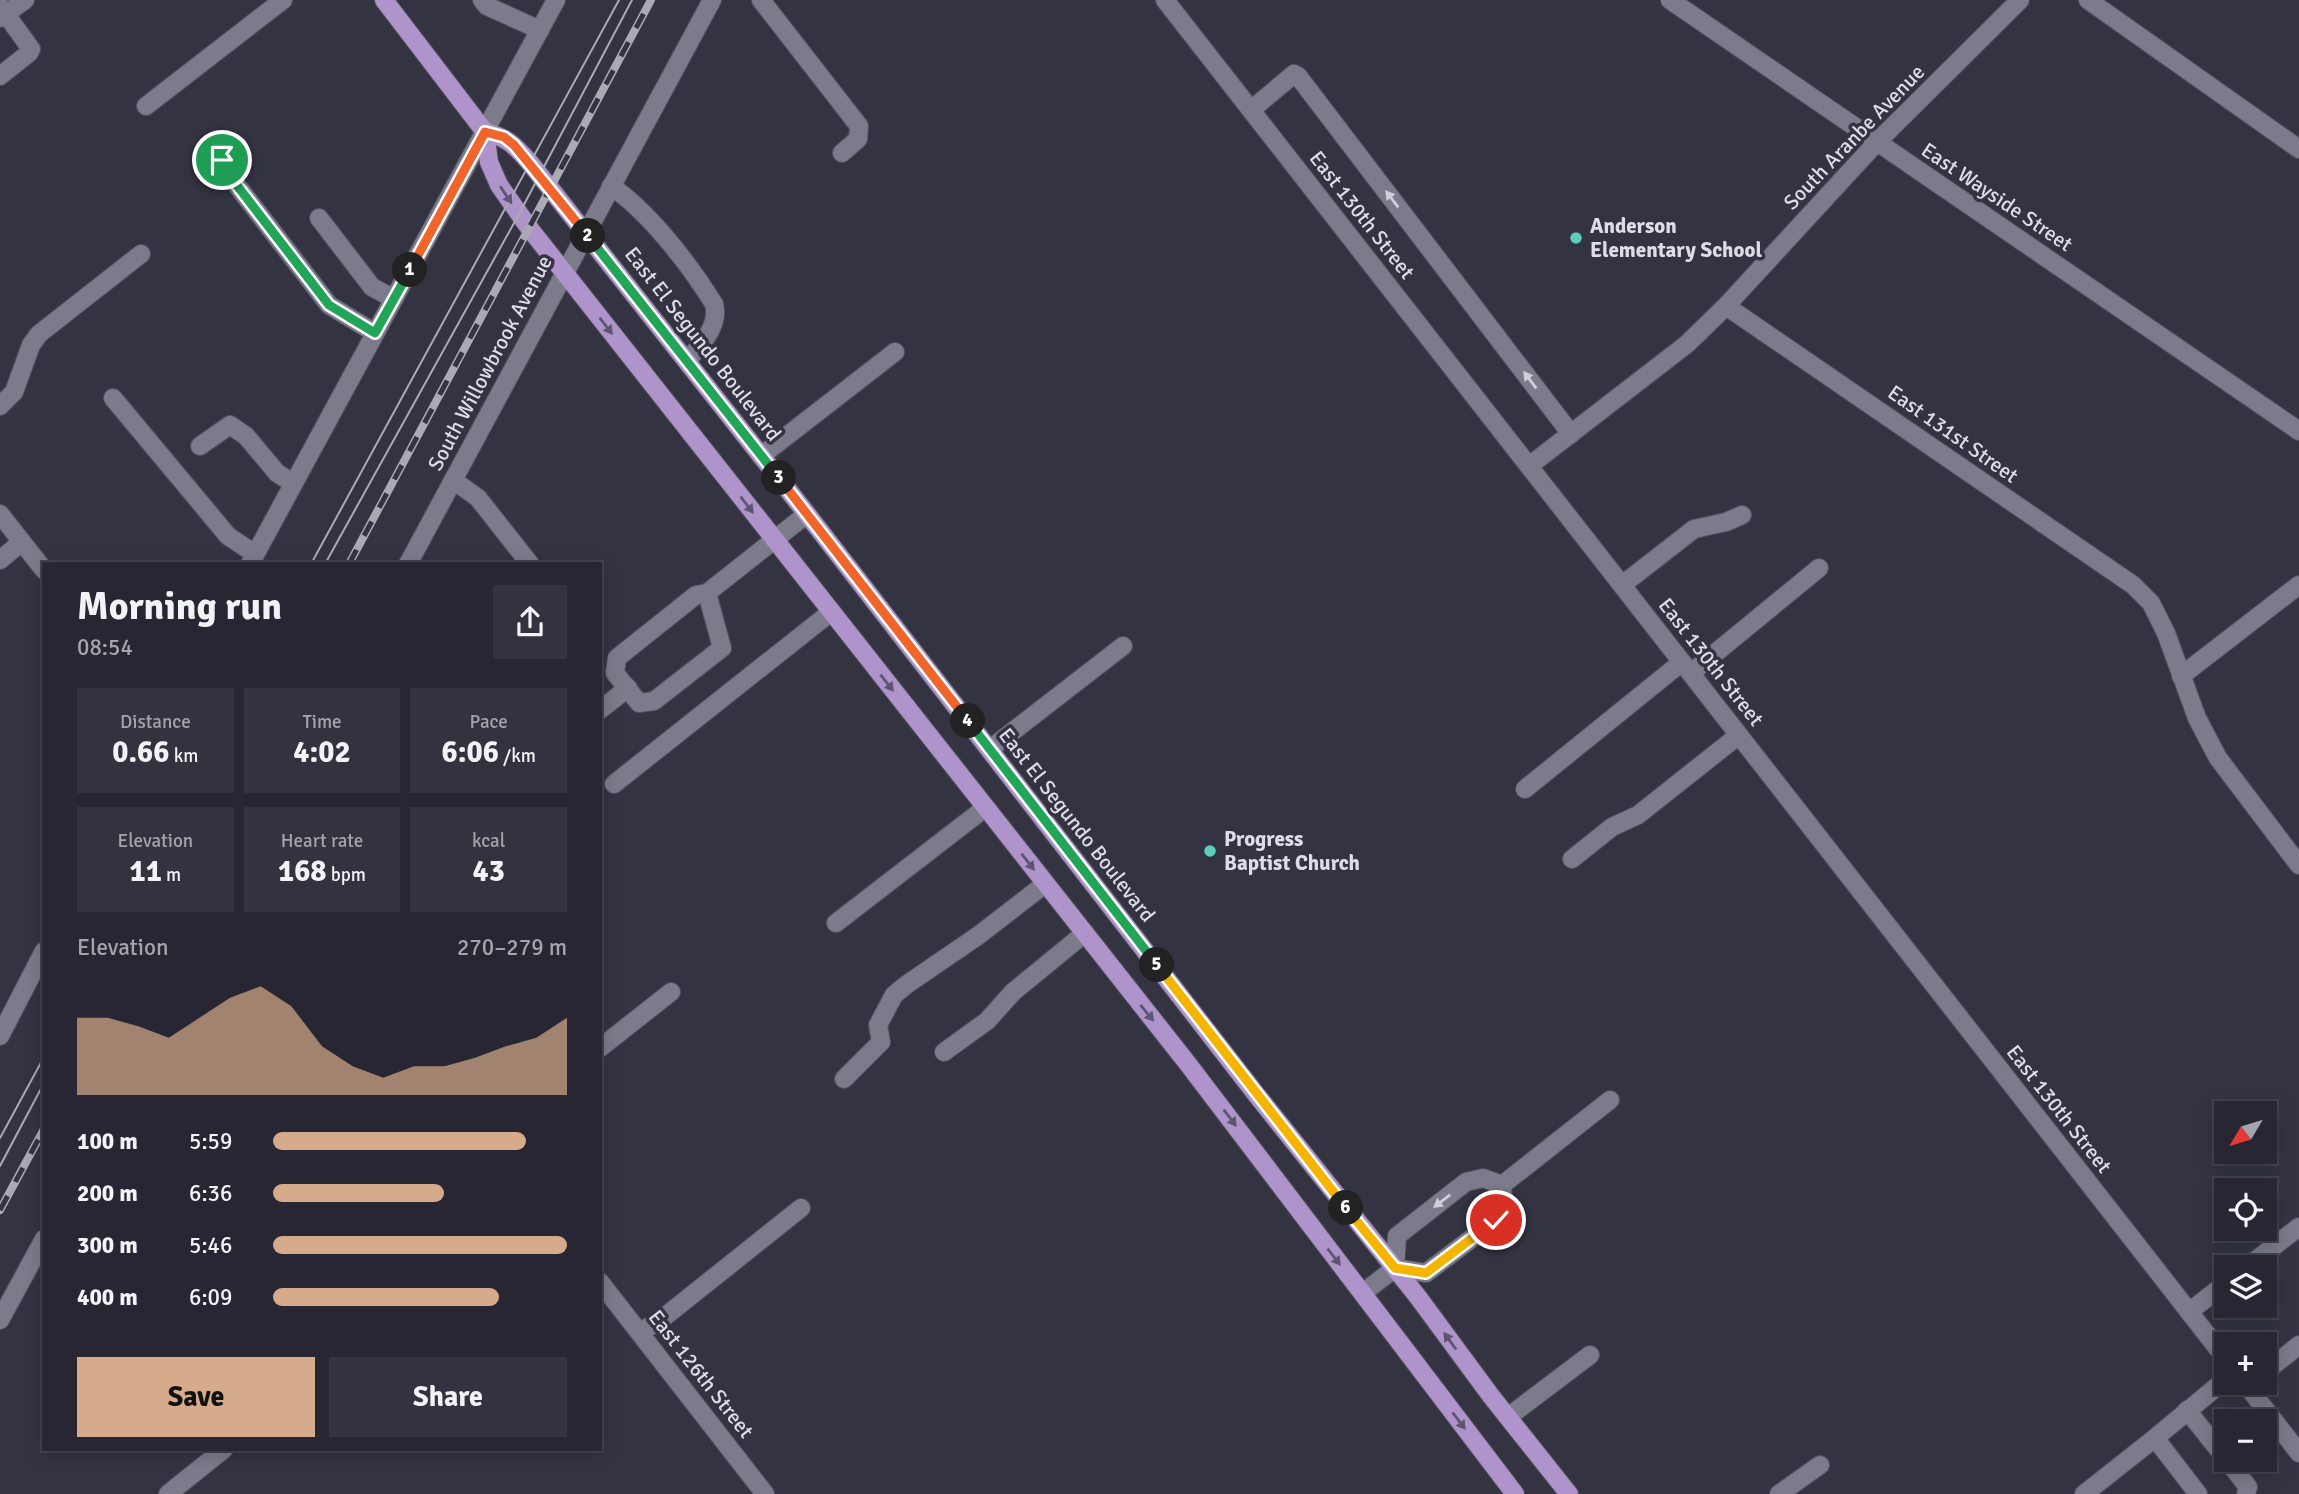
<!DOCTYPE html>
<meta charset="utf-8">
<style>
:root{--surface:#272632;--page:#33323e;--text:#f1f3f6;--muted:#a4a5ac;--line:#43434d;--accent:#d6ab8b}
body{margin:0;font-family:Signika,sans-serif;background:var(--page);color:var(--text);height:100vh;display:flex;flex-direction:column;font-size:26px;white-space:nowrap}
*{box-sizing:border-box;margin:0}
p{font-size:23px;color:var(--muted)}
.icon{flex:none;width:38px;height:38px;fill:none;stroke:currentColor;stroke-width:2;stroke-linecap:round;stroke-linejoin:round}
.map{position:relative;flex:1;overflow:hidden}
.panel{position:absolute;left:42px;top:562px;width:560px;height:889px;display:flex;flex-direction:column;background:var(--surface);border-radius:0px;box-shadow:0 4px 18px #0003,0 0 0 2px var(--line)}
.panel>*{flex:none}
.needle{width:46px;rotate:232deg}
.fabs{position:absolute;left:2214px;top:1101px;display:grid;gap:14px}
.fabs a{display:grid;place-items:center;width:63px;height:63px;border-radius:0px;background:var(--surface);box-shadow:0 4px 18px #0003,0 0 0 2px var(--line);font-size:35px}
.pin{position:absolute;display:grid;place-items:center;width:60px;height:60px;color:#fff;margin:-30px;border:4px solid #fff;border-radius:50%;box-shadow:0 2px 7px #0007}
.km{position:absolute;width:35px;height:35px;margin:-18px;border-radius:50%;background:#222;color:#fff;font-size:19px;line-height:35px;text-align:center}
.round{display:grid;place-items:center;flex:none;width:74px;height:74px;border-radius:0px;background:var(--page)}
.headline{display:flex;align-items:center;justify-content:space-between;height:119px;padding:0 35px}
h1{font-size:38px;font-weight:700;line-height:52px}
.metrics{display:grid;grid-template-columns:repeat(3,1fr);gap:10px;height:119px;padding:7px 35px}
.metrics div{display:grid;align-content:center;border-radius:0px;background:var(--page);text-align:center}
.metrics b{font-size:30px;font-weight:700}
.metrics small{font-size:19px;font-weight:400}
.metrics p{font-size:19px}
.chart{height:196px;padding:14px 35px}
.chart p{display:flex;justify-content:space-between}
.chart svg{width:100%;height:126px;margin-top:7px;fill:var(--accent);opacity:.7}
.cta{display:flex;gap:14px;margin-top:auto;padding:14px 35px}
.cta a{flex:1;height:80px;border-radius:0px;background:var(--accent);color:#111;font-size:28px;font-weight:700;line-height:80px;text-align:center}
.cta a+a{background:var(--page);color:var(--text)}
ul{padding:0 35px;list-style:none;font-size:23px}
li{display:grid;grid-template-columns:112px 84px 1fr;align-items:center;height:52px}
li i{height:18px;border-radius:9px;background:var(--accent)}
.map>svg:first-child{display:block}
.lines{fill:none;stroke-linecap:round;stroke-linejoin:round}
.minor-casing{stroke:#52515d;stroke-width:20}
.major-casing{stroke:#52515d;stroke-width:20}
.minor{stroke:#7b7b8b;stroke-width:18}
.major{stroke:#ae94cb;stroke-width:18}
.tram{stroke:#aaa9b4;stroke-width:2}
.rail-casing{stroke:#aaa9b4;stroke-width:8}
.rail{stroke:#343342;stroke-width:5;stroke-dasharray:16;stroke-linecap:butt}
.oneway{fill:#5f5572}
.oneway2{fill:#cfced9}
.split-1-casing{stroke:#fff;stroke-width:14}
.split-2-casing{stroke:#fff;stroke-width:14}
.split-3-casing{stroke:#fff;stroke-width:14}
.split-4-casing{stroke:#fff;stroke-width:14}
.split-5-casing{stroke:#fff;stroke-width:14}
.split-6-casing{stroke:#fff;stroke-width:14}
.split-7-casing{stroke:#fff;stroke-width:14}
.split-1{stroke:#22a559;stroke-width:9}
.split-2{stroke:#f0652b;stroke-width:9}
.split-3{stroke:#22a559;stroke-width:9}
.split-4{stroke:#f0652b;stroke-width:9}
.split-5{stroke:#22a559;stroke-width:9}
.split-6{stroke:#f5b400;stroke-width:9}
.split-7{stroke:#f5b400;stroke-width:9}
.poi-dot{fill:#5dceb9;stroke:#343342;stroke-width:2.5}
.labels{text-anchor:middle;dominant-baseline:central;stroke-width:7;stroke-linejoin:round;paint-order:stroke}
.street-label{font-size:21px;fill:#dedde7;stroke:#343342}
.poi-label{font-size:21px;font-weight:bold;fill:#dedde7;stroke:#343342;text-anchor:start}
</style>
<div class="map">
<svg width="2299" height="1494" viewBox="0 0 2299 1494">
<rect width="100%" height="100%" fill="#343342"/>
<g class="lines">
<g class="minor-casing">
<g id="minor">
<polyline points="482,0 487,6 540,30"/>
<polyline points="761,0 859,126 858,139 842,153"/>
<polyline points="1165,0 2226,1359"/>
<polyline points="1670,0 2299,431"/>
<polyline points="2088,0 2299,149"/>
<polyline points="0,6 31,49 29,53 0,76"/>
<polyline points="0,18 25,0"/>
<polyline points="146,106 283,0"/>
<polyline points="1251,110 1294,74 1298,76 1571,434"/>
<polyline points="238,146 222,160 222,166 329,305 375,333"/>
<path d="M611,186C649,212 690,265 714,304C720,327 700,345 687,361"/>
<polyline points="319,218 372,287 394,299"/>
<polyline points="1726,306 2133,585 2151,603 2166,633 2197,718 2218,758 2299,865"/>
<polyline points="113,398 228,536 255,554"/>
<polyline points="0,406 14,392 31,345 39,334 141,254"/>
<polyline points="200,446 230,425 246,436 277,473 293,483"/>
<polyline points="761,456 895,352"/>
<polyline points="1529,466 1687,344 1726,306 1877,142 2020,0"/>
<polyline points="453,480 478,498 530,564"/>
<polyline points="0,514 44,570"/>
<polyline points="0,560 22,542"/>
<polyline points="250,564 556,0"/>
<polyline points="408,564 712,0"/>
<polyline points="1622,585 1694,529 1726,522 1742,515"/>
<polygon points="707,593 722,648 654,701 639,703 615,673 617,658 696,595"/>
<polyline points="707,593 807,514"/>
<polyline points="1691,673 1819,568"/>
<polyline points="2181,676 2299,585"/>
<polyline points="600,710 628,688"/>
<polyline points="990,749 1123,646"/>
<polyline points="614,784 831,612"/>
<polyline points="1525,789 1682,662"/>
<polyline points="1572,859 1612,827 1638,815 1739,735"/>
<polyline points="836,923 985,808"/>
<polyline points="0,1036 44,951"/>
<polyline points="600,1048 671,992"/>
<polyline points="944,1052 987,1021 1013,992 1085,933"/>
<polyline points="844,1079 881,1042 878,1025 894,995 906,985 979,935 1045,884"/>
<polyline points="1502,1185 1610,1100"/>
<polyline points="2247,1267 2299,1227"/>
<polyline points="1395,1268 1397,1236 1466,1182 1483,1178 1502,1185"/>
<polyline points="600,1282 765,1494"/>
<polyline points="1363,1293 1395,1268 1426,1273 1496,1220 1503,1204 1502,1185"/>
<polyline points="2189,1312 2226,1283"/>
<polyline points="0,1320 44,1239"/>
<polyline points="639,1332 658,1322 801,1208"/>
<polyline points="2264,1373 2299,1345"/>
<polyline points="2244,1382 2299,1453"/>
<polyline points="2187,1410 2226,1459"/>
<polyline points="1508,1417 1590,1355"/>
<polyline points="2155,1438 2226,1379"/>
<polyline points="2227,1460 2248,1487 2246,1494"/>
<polyline points="168,1494 224,1449"/>
<polyline points="1779,1494 1820,1465"/>
<polyline points="2084,1494 2155,1438 2198,1494"/>
</g>
</g>
<g class="major-casing">
<g id="major">
<polyline points="384,0 485,132 489,162 499,185 530,229 1188,1064 1515,1494"/>
<path d="M485,132C509,138 515,146 531,164L807,514L1255,1093L1418,1297L1491,1396L1569,1494"/>
</g>
</g>
<use href="#minor" class="minor"/>
<use href="#major" class="major"/>
<g class="tram">
<polyline points="311,564 619,0"/>
<polyline points="325,564 519,214 632,0"/>
<polyline points="0,1138 44,1057"/>
<polyline points="0,1166 44,1083"/>
</g>
<g class="rail-casing">
<g id="rail">
<polyline points="349,564 651,0"/>
<polyline points="0,1210 44,1129"/>
</g>
</g>
<use href="#rail" class="rail"/>
</g>
<defs><path id="oneway-solid" d="M-6-.8H1V-3.2L6.5 0L1 3.2V.8H-6Z" transform="scale(1.75)"/></defs>
<g class="oneway">
<use href="#oneway-solid" transform="translate(506 195) rotate(56)"/>
<use href="#oneway-solid" transform="translate(606 326) rotate(52)"/>
<use href="#oneway-solid" transform="translate(747 505) rotate(52)"/>
<use href="#oneway-solid" transform="translate(887 683) rotate(52)"/>
<use href="#oneway-solid" transform="translate(1028 862) rotate(52)"/>
<use href="#oneway-solid" transform="translate(1147 1013) rotate(51)"/>
<use href="#oneway-solid" transform="translate(1230 1118) rotate(53)"/>
<use href="#oneway-solid" transform="translate(1334 1257) rotate(52)"/>
<use href="#oneway-solid" transform="translate(1450 1341) rotate(-126)"/>
<use href="#oneway-solid" transform="translate(1459 1421) rotate(53)"/>
</g>
<g class="oneway2">
<use href="#oneway-solid" transform="translate(1392 199) rotate(-127)"/>
<use href="#oneway-solid" transform="translate(1530 380) rotate(-127)"/>
<use href="#oneway-solid" transform="translate(1442 1201) rotate(142)"/>
</g>
<g class="lines">
<g class="split-1-casing">
<polyline id="split-1" points="222,160 222,166 329,305 375,333 410,270"/>
</g>
<g class="split-2-casing">
<polyline id="split-2" points="410,270 485,132 504,137 514,145 588,236"/>
</g>
<g class="split-3-casing">
<polyline id="split-3" points="588,236 779,478"/>
</g>
<g class="split-4-casing">
<polyline id="split-4" points="779,478 968,721"/>
</g>
<g class="split-5-casing">
<polyline id="split-5" points="968,721 1157,965"/>
</g>
<g class="split-6-casing">
<polyline id="split-6" points="1157,965 1346,1208"/>
</g>
<g class="split-7-casing">
<polyline id="split-7" points="1346,1208 1395,1268 1426,1273 1496,1220"/>
</g>
<use href="#split-1" class="split-1"/>
<use href="#split-2" class="split-2"/>
<use href="#split-3" class="split-3"/>
<use href="#split-4" class="split-4"/>
<use href="#split-5" class="split-5"/>
<use href="#split-6" class="split-6"/>
<use href="#split-7" class="split-7"/>
</g>
<g class="poi-dot">
<circle cx="1576" cy="238" r="7"/>
<circle cx="1210" cy="851" r="7"/>
</g>
<g class="labels">
<g class="street-label">
<text transform="translate(1854 137) rotate(-46)">South Aranbe Avenue</text>
<text transform="translate(1997 197) rotate(34)">East Wayside Street</text>
<text transform="translate(1362 215) rotate(52)">East 130th Street</text>
<text transform="translate(703 344) rotate(52)">East El Segundo Boulevard</text>
<text transform="translate(490 363) rotate(-62)">South Willowbrook Avenue</text>
<text transform="translate(1953 434) rotate(35)">East 131st Street</text>
<text transform="translate(1711 662) rotate(52)">East 130th Street</text>
<text transform="translate(1077 825) rotate(52)">East El Segundo Boulevard</text>
<text transform="translate(2059 1109) rotate(52)">East 130th Street</text>
<text transform="translate(701 1374) rotate(52)">East 126th Street</text>
</g>
<g class="poi-label">
<text x="1590" y="226">Anderson<tspan x="1590" dy="24">Elementary School</tspan></text>
<text x="1224" y="839">Progress<tspan x="1224" dy="24">Baptist Church</tspan></text>
</g>
</g>
</svg>
<div class="fabs">
<a><svg class="needle" viewBox="-14 -14 28 28"><path d="M0-13l5 13h-10z" fill="#e53935"/><path d="M0 13l5-13h-10z" fill="#a4a5ac"/></svg></a>
<a><svg class="icon" aria-label="locate" viewBox="0 0 24 24"><circle cx="12" cy="12" r="6"/><path d="M12 2v4M12 18v4M2 12h4M18 12h4"/></svg></a>
<a><svg class="icon" aria-label="layers" viewBox="0 0 24 24"><path d="M12 4l9 5-9 5-9-5zM3 14l9 5 9-5"/></svg></a>
<a>+</a>
<a>−</a>
</div>
<div class="pin" style="left:222px;top:160px;background:#1e9e55"><svg class="icon" aria-label="arrive" viewBox="0 0 24 24"><path d="M6 21V4h12l-3 4 3 4H6"/></svg></div>
<div class="pin" style="left:1496px;top:1220px;background:#d93025"><svg class="icon" aria-label="check" viewBox="0 0 24 24"><path d="M5 12l5 5 9-10"/></svg></div>
<b class="km" style="left:410px;top:270px">1</b>
<b class="km" style="left:588px;top:236px">2</b>
<b class="km" style="left:779px;top:478px">3</b>
<b class="km" style="left:968px;top:721px">4</b>
<b class="km" style="left:1157px;top:965px">5</b>
<b class="km" style="left:1346px;top:1208px">6</b>
<section class="panel">
<div class="headline"><div><h1>Morning run</h1><p>08:54</p></div><a class="round"><svg class="icon" aria-label="share" viewBox="0 0 24 24"><path d="M12 15V3M7 8l5-5 5 5M5 13v7h14v-7"/></svg></a></div>
<div class="metrics">
<div><p>Distance</p><b>0.66<small> km</small></b></div>
<div><p>Time</p><b>4:02</b></div>
<div><p>Pace</p><b>6:06<small> /km</small></b></div>
</div>
<div class="metrics">
<div><p>Elevation</p><b>11<small> m</small></b></div>
<div><p>Heart rate</p><b>168<small> bpm</small></b></div>
<div><p>kcal</p><b>43</b></div>
</div>
<div class="chart"><p><span>Elevation</span>270–279 m</p>
<svg viewBox="0 0 160 44" preserveAspectRatio="none"><path d="M0 44V17L10 17L20 20L30 24L40 17L50 10L60 6L70 13L80 27L90 34L100 38L110 34L120 34L130 31L140 27L150 24L160 17V44z"/></svg>
</div>
<ul>
<li><b>100 m</b>5:59<i style="width:86%"></i></li>
<li><b>200 m</b>6:36<i style="width:58%"></i></li>
<li><b>300 m</b>5:46<i style="width:100%"></i></li>
<li><b>400 m</b>6:09<i style="width:77%"></i></li>
</ul>
<div class="cta"><a>Save</a><a>Share</a></div>
</section>
</div>
